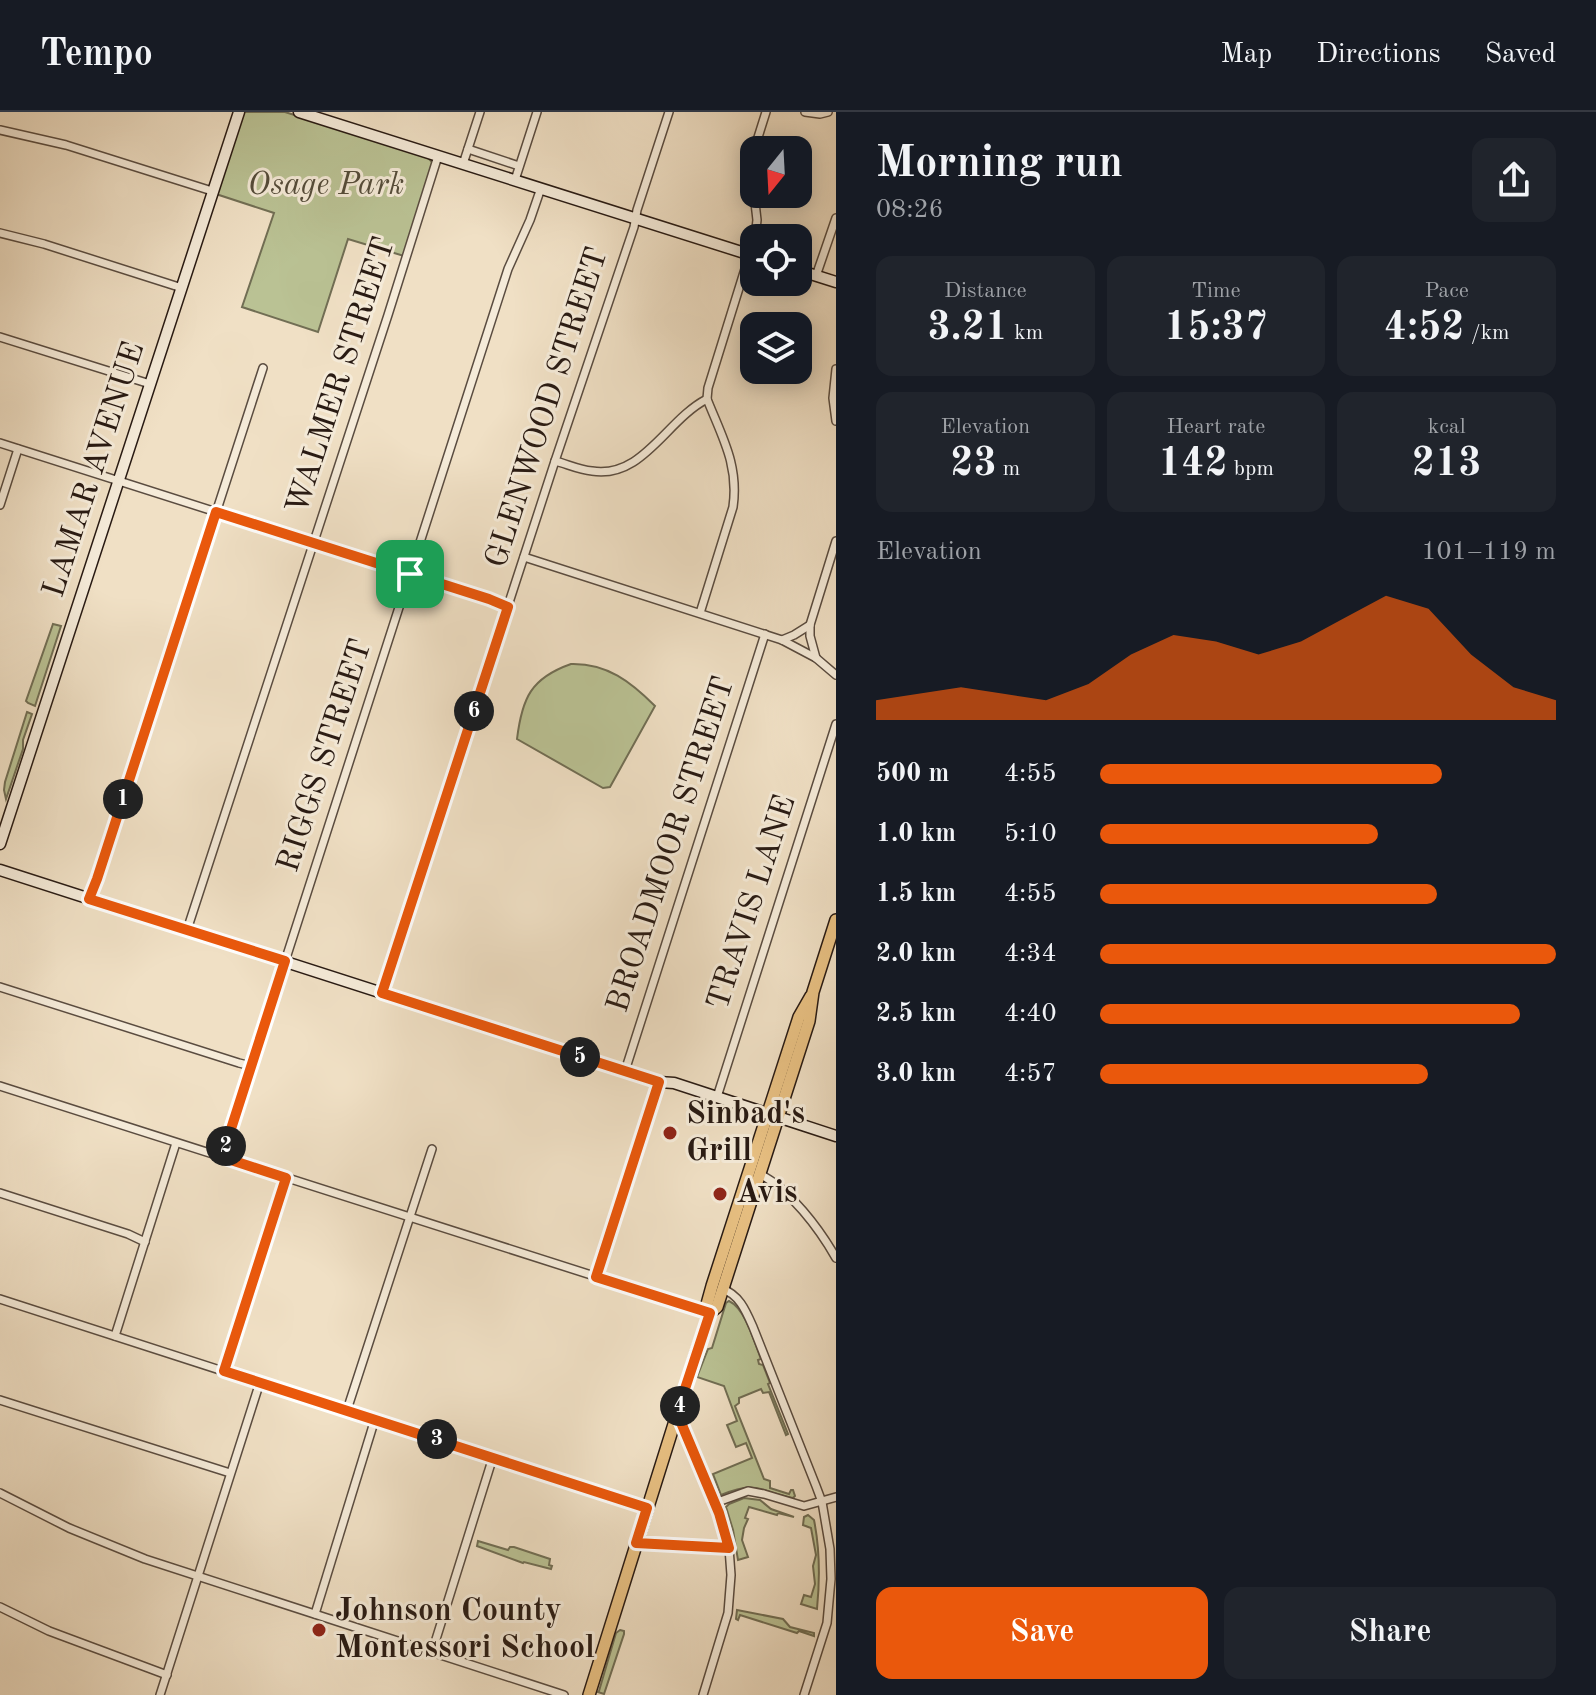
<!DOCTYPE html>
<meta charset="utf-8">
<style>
:root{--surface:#171b24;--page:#20242c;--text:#f1f3f6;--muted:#9ea1a6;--line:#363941;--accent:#ea580c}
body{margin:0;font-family:"Old Standard TT",serif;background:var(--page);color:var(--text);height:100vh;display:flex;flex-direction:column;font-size:30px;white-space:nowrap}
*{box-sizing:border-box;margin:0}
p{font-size:26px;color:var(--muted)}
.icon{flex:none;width:44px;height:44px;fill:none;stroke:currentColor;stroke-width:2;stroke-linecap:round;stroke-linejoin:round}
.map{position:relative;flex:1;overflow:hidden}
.details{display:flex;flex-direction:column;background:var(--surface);width:760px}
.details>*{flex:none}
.needle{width:52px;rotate:198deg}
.buttons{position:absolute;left:740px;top:24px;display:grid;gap:16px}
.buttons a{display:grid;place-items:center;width:72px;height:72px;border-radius:16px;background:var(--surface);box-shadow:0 4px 20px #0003;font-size:40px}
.pin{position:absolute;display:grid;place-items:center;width:68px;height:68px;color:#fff;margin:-34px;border-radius:16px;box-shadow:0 4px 12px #0006}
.km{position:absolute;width:40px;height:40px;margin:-20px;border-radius:50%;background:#222;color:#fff;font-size:22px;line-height:40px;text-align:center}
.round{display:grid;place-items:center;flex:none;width:84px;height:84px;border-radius:16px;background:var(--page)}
.overview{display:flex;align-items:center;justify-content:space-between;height:136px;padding:0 40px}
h1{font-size:44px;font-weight:600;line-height:60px}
.figures{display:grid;grid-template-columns:repeat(3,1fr);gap:12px;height:136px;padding:8px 40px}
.figures div{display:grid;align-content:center;border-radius:16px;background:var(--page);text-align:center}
.figures b{font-size:40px;font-weight:600}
.figures small{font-size:22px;font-weight:400}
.figures p{font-size:22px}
.chart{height:224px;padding:16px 40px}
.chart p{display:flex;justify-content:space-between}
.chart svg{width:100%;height:144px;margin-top:8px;fill:var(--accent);opacity:.7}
.button{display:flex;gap:16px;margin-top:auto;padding:16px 40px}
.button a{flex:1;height:92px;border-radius:16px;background:var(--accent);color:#fff;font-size:32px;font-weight:600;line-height:92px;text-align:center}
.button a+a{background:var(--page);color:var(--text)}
ul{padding:0 40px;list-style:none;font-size:26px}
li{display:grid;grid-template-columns:128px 96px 1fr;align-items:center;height:60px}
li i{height:20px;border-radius:10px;background:var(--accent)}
header{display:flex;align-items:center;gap:48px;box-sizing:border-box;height:112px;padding:0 40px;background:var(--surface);border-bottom:2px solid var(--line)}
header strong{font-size:38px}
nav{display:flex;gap:44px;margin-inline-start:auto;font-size:28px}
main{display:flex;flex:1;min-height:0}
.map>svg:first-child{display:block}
.green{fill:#bac294;stroke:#716e54;stroke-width:2}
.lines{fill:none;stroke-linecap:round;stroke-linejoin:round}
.street-casing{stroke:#5a4c40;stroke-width:10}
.secondary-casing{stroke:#281a13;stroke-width:13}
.primary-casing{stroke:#281a13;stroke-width:14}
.street{stroke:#f5ebd9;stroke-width:7}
.secondary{stroke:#f5ebd9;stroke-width:10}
.primary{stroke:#e8c082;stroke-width:11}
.route-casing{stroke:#fff;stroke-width:16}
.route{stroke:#ea580c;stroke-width:10}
.poi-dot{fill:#8f2418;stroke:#f5ebd9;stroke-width:3}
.labels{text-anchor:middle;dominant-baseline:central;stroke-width:6;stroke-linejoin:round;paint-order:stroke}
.park-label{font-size:32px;font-style:italic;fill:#544c3a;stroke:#f5ebd9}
.street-label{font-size:32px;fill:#281a13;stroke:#f5ebd9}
.poi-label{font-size:32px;font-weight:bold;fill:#281a13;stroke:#f5ebd9;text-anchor:start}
</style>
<header>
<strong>Tempo</strong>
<nav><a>Map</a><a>Directions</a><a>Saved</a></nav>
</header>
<main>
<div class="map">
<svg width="836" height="1583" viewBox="0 0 836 1583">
<rect width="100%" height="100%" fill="#f0e0c5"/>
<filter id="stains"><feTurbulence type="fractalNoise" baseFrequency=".0025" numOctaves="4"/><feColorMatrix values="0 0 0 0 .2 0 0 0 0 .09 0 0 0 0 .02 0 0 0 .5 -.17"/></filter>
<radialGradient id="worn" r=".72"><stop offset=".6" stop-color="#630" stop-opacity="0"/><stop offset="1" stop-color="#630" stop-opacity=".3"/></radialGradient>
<g class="green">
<polygon points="243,0 285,0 427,45 433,51 404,144 348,127 318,220 242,195 274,101 216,82"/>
<polygon points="53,512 61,514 35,594 28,591 26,589"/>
<path d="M571,552C607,551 631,570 655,594L610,675L603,676L517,627C522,586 531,566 571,552Z"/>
<polygon points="27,600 32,602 23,628 23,637 6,687 4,678 5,670"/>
<path d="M729,1189C746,1197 754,1230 761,1247L758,1248L759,1252L763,1253L770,1271L768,1272L788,1322L786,1323L769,1280L763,1281L761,1277L739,1286V1291L735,1294L764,1367L770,1369V1376L789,1382L791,1378H793L795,1384L793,1386C759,1379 757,1368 721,1383L713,1362L752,1346L746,1331L736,1335L727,1313L737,1309L724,1274L697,1265L708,1237L712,1236L726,1191Z"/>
<polygon points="744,1386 760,1388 771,1397 794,1405 778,1401 777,1403 749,1395 745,1406 748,1407 744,1416 742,1428 748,1445 738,1448 733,1418 726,1395 729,1392"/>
<path d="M808,1403L814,1408C820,1438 820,1467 817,1497L801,1492L804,1483L811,1485L815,1472L813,1454L816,1443L811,1416L803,1413L804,1405Z"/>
<polygon points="478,1429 508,1438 510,1435 514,1435 550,1447 549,1453 552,1454 551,1457 524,1450 523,1451 477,1434"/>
<polygon points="737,1498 783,1507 790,1515 814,1521 814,1524 799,1519 797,1521 740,1503 738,1508 736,1507"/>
<polygon points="620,1518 624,1519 624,1522 604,1582 598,1580 599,1579 616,1521"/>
</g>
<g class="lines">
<g class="street-casing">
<g id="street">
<polyline points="805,0 820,2 828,0"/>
<polyline points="0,18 66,33 212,79"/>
<polyline points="468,37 519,54"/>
<polyline points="754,38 766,0"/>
<polyline points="754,40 752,59 754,77"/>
<polyline points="463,52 480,0"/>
<polyline points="515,68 537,0"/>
<polyline points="754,82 757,108 755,126"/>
<polyline points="0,121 44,132 182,176"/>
<polyline points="816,164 836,106"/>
<polyline points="0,225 150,272"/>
<polyline points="836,257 833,286 836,309"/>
<polyline points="0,331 489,487 508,495"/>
<path d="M555,349C567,352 579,358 592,359C643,367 666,308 707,287"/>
<polyline points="0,393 18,337"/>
<polyline points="524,445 782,528 816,546 836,563"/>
<path d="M700,501L733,395C739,353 722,325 707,287L708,276L754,128"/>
<polyline points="782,528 794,523 810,513"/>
<polyline points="816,546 810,524 810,513 836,429"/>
<polyline points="89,787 97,767 263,256"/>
<polyline points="187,818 388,203 438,44"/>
<polyline points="0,875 239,951 251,954"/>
<polyline points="382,881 555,349 634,115 637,98 669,0"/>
<polyline points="625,959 765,522"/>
<polyline points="0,974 710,1201"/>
<polyline points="717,985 836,612"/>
<polyline points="222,1045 508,157 530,108 541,76"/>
<path d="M760,1062C790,1078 819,1116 836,1146"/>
<polyline points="0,1081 128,1122 145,1130"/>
<polyline points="596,1165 659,970"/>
<path d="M722,1177C739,1182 746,1199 753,1215L816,1374L822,1390L830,1437L831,1467L827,1511L804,1583"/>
<polyline points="0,1187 647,1396"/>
<polyline points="115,1224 176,1031"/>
<polyline points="224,1259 286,1066"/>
<polyline points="0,1288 230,1361"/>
<polyline points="347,1298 432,1037"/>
<polyline points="678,1303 719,1401 729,1436 731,1463 728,1501 703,1583"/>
<polyline points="0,1381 69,1416 145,1447 564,1583"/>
<polyline points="715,1391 748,1379 764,1382 804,1394 836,1385"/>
<polyline points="636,1431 729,1436"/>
<polyline points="0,1495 49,1519 167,1563"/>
<polyline points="315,1502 375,1307"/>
<polyline points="432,1540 493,1345"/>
<polyline points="160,1583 260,1270"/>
</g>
</g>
<g class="secondary-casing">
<g id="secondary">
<polyline points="299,0 754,144"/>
<polyline points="798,158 836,170"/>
<polyline points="0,732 239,0"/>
<polyline points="0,758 659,970 674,971 836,1024"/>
</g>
</g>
<g class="primary-casing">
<g id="primary">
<polyline points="710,1201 707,1192 712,1174 799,905 811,884"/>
<polyline points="589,1583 696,1242 710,1201 717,1195 809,909 813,880 836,808"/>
</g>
</g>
<use href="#street" class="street"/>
<use href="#secondary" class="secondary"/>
<use href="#primary" class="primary"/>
</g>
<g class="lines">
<g class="route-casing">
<polygon id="route" points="216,400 489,487 508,495 382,881 659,970 596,1165 710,1201 677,1301 719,1401 729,1436 636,1431 647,1396 224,1259 286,1066 222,1045 285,849 89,787 97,767"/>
</g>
<use href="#route" class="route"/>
</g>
<g class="poi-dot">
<circle cx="670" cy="1021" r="8"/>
<circle cx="720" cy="1082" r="8"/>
<circle cx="319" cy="1518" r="8"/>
</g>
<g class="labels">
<g class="park-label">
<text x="326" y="74">Osage Park</text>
</g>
<g class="street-label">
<text transform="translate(342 264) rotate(-72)">WALMER STREET</text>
<text transform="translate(548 296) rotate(-72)">GLENWOOD STREET</text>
<text transform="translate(95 358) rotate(-72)">LAMAR AVENUE</text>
<text transform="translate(326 644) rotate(-72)">RIGGS STREET</text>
<text transform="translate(672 733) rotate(-72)">BROADMOOR STREET</text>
<text transform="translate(753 791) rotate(-72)">TRAVIS LANE</text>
</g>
<g class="poi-label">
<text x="686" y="1003">Sinbad's<tspan x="686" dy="37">Grill</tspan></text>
<text x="736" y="1082">Avis</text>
<text x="335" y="1500">Johnson County<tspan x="335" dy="37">Montessori School</tspan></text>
</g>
</g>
<rect width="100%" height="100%" filter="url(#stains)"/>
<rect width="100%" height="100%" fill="url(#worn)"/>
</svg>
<div class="buttons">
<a><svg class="needle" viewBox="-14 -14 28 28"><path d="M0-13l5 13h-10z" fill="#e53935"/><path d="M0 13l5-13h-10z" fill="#9ea1a6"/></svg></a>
<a><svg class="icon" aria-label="locate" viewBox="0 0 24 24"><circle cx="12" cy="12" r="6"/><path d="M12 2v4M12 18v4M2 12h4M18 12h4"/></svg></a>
<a><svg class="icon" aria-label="layers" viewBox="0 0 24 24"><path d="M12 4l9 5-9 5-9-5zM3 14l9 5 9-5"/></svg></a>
</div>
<div class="pin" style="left:410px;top:462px;background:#1e9e55"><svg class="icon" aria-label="arrive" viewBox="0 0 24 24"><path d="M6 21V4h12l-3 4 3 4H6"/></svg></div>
<b class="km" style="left:123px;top:687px">1</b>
<b class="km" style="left:226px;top:1034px">2</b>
<b class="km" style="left:437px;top:1327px">3</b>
<b class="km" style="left:680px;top:1294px">4</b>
<b class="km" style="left:580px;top:945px">5</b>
<b class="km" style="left:474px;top:599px">6</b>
</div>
<section class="details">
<div class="overview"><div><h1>Morning run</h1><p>08:26</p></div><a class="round"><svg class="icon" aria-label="share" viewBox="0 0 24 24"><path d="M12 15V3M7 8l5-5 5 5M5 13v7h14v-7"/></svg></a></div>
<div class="figures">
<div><p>Distance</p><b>3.21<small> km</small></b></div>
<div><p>Time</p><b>15:37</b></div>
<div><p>Pace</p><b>4:52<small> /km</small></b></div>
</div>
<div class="figures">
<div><p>Elevation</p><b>23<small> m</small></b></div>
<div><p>Heart rate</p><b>142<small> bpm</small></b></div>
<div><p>kcal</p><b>213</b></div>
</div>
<div class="chart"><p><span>Elevation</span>101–119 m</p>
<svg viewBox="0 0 160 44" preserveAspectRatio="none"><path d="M0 44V38L10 36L20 34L30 36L40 38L50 33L60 24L70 18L80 20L90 24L100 20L110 13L120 6L130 10L140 24L150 34L160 38V44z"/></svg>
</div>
<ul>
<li><b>500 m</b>4:55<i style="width:75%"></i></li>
<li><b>1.0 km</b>5:10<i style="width:61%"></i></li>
<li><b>1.5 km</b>4:55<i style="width:74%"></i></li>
<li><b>2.0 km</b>4:34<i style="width:100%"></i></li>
<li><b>2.5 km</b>4:40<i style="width:92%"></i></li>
<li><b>3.0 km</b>4:57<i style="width:72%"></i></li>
</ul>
<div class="button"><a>Save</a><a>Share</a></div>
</section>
</main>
